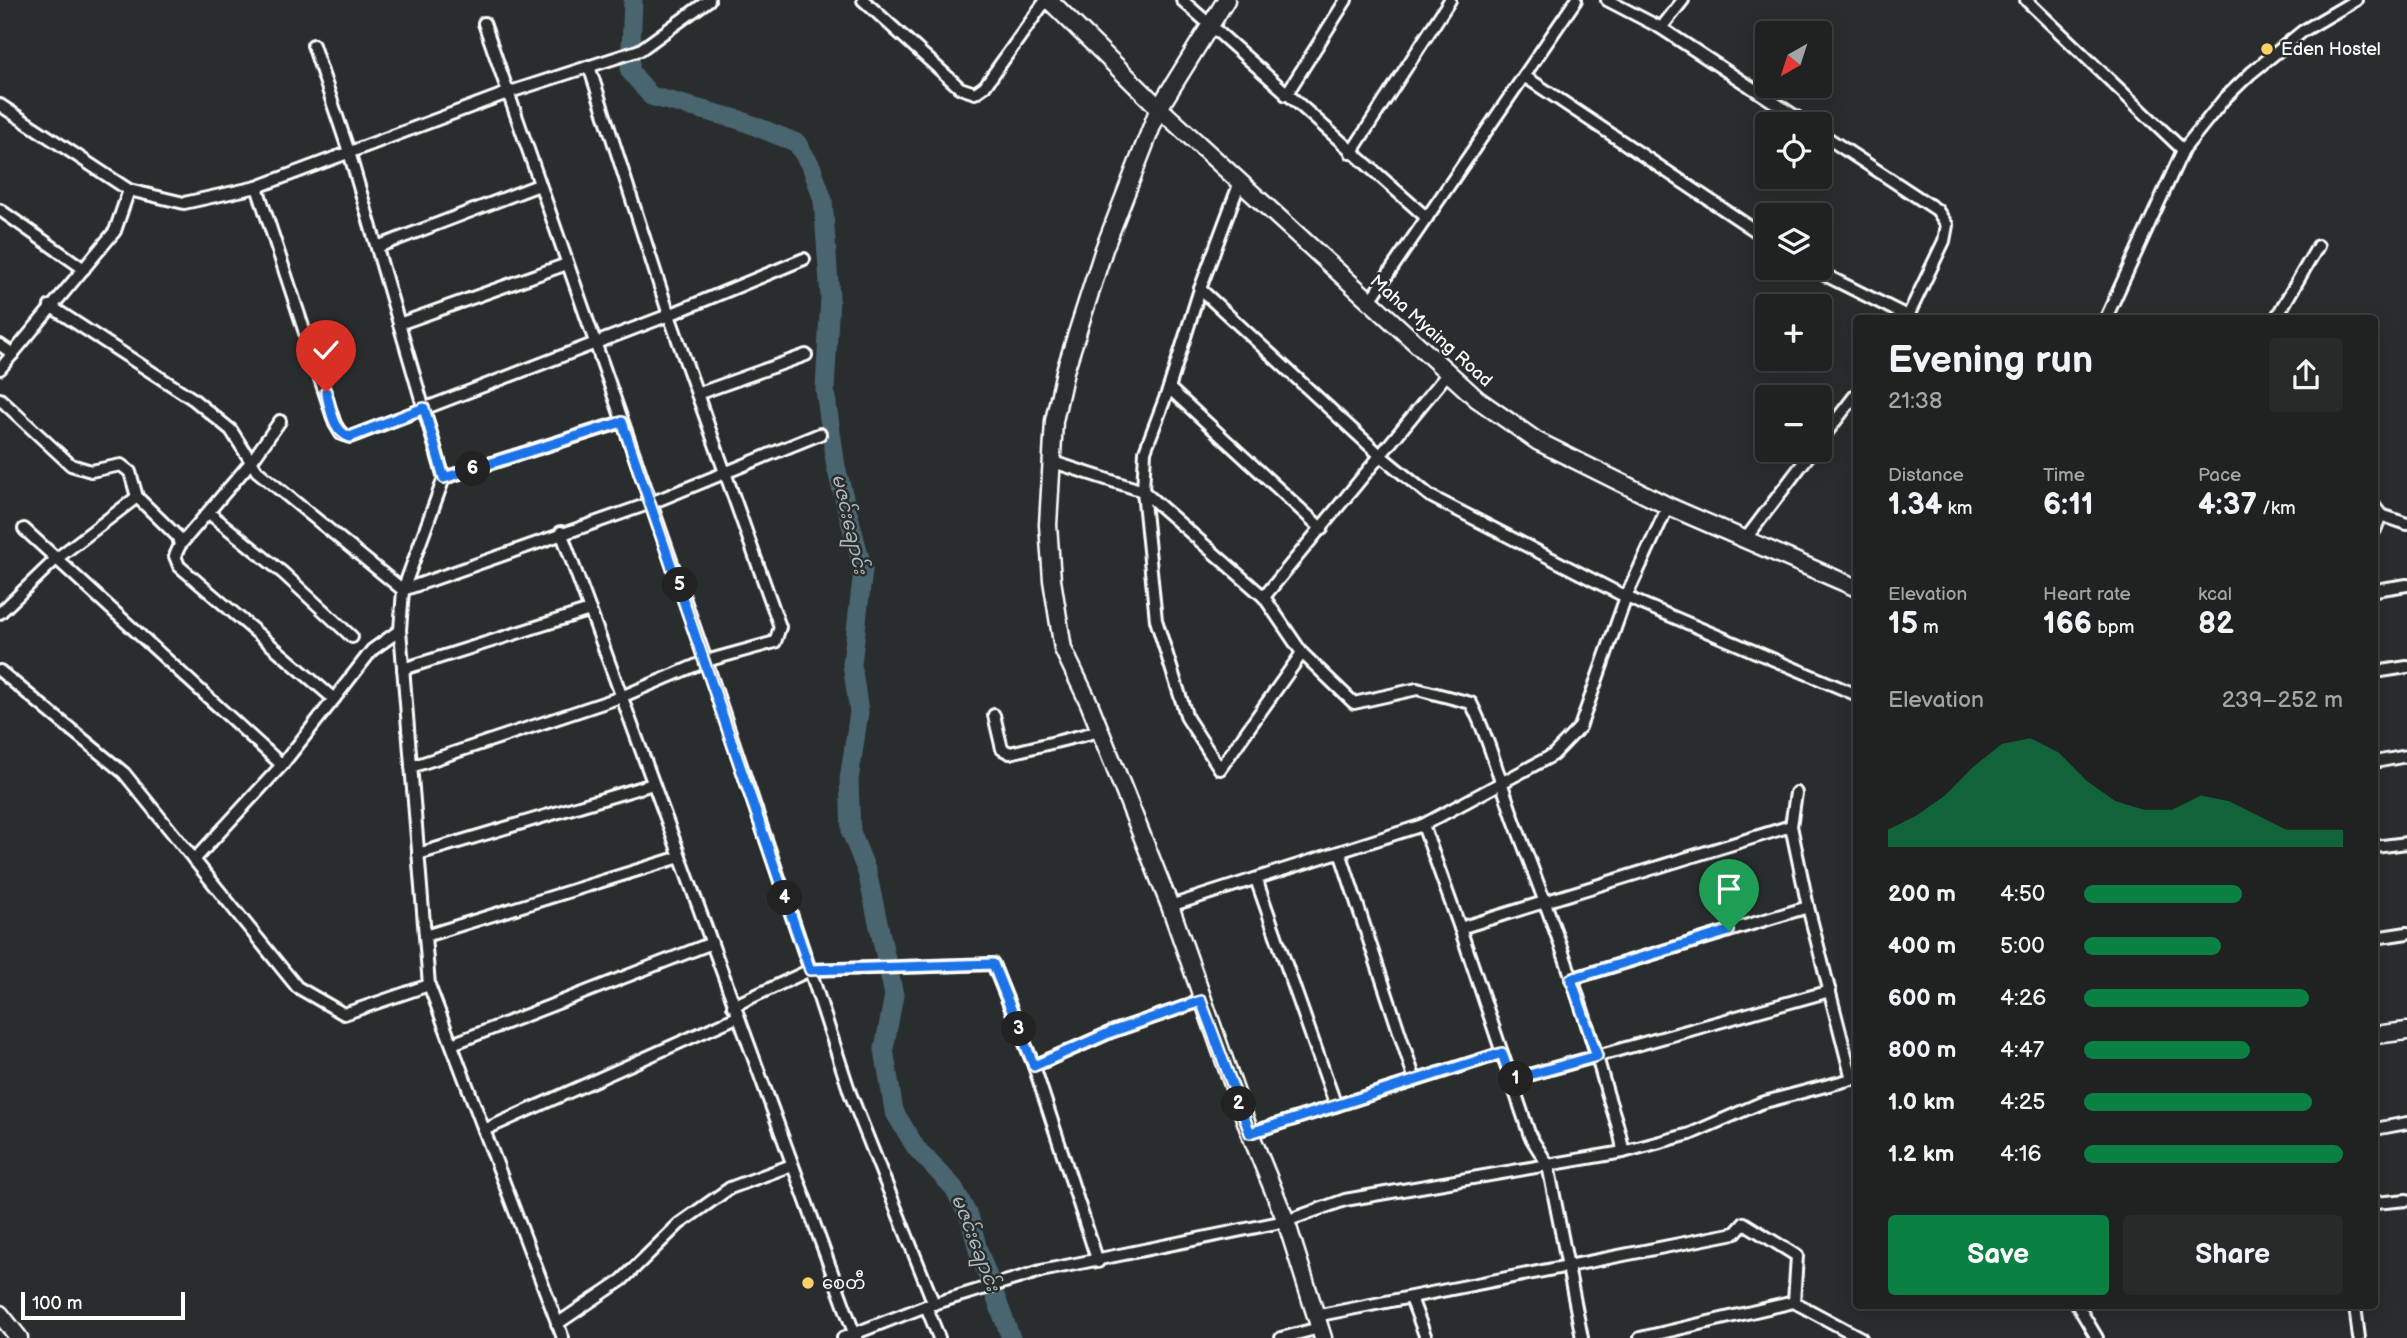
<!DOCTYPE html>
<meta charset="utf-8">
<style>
:root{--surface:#202222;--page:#282a2a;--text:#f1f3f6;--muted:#a2a4a5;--line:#3d3f40;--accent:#0b8043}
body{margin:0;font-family:"Balsamiq Sans","Noto Sans Myanmar",sans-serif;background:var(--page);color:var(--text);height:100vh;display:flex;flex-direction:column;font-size:26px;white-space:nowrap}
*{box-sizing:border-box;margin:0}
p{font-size:23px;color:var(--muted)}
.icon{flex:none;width:38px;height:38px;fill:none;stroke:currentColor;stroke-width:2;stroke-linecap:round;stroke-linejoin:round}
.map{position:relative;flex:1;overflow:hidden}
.sheet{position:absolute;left:1853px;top:315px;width:525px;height:994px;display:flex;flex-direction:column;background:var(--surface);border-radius:7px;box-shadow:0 4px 18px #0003,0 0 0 2px var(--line)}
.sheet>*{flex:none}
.needle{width:46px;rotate:219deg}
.buttons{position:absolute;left:1755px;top:21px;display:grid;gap:14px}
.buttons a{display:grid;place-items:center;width:77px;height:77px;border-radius:7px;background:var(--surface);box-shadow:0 4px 18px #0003,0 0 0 2px var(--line);font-size:35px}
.scale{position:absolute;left:21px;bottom:18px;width:164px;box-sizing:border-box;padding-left:7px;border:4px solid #fff;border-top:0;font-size:19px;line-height:24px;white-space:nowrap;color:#fff;-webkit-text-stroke:5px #2a2d2e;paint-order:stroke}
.pin{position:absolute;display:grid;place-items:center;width:60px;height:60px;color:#fff;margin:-72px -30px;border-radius:50% 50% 50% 0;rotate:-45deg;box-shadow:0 0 7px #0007}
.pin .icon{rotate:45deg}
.km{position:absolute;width:35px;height:35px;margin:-18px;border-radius:50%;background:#222;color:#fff;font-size:19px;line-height:35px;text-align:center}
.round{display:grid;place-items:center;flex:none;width:74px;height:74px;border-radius:7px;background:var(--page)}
.overview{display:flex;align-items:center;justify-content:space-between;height:119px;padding:0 35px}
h1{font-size:38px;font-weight:700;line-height:52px}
.metrics{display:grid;grid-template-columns:repeat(3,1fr);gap:10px;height:119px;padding:7px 35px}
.metrics div{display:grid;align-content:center}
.metrics b{font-size:30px;font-weight:700}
.metrics small{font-size:19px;font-weight:400}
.metrics p{font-size:19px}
.chart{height:196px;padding:14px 35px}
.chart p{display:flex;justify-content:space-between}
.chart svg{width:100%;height:126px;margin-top:7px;fill:var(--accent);opacity:.7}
.button{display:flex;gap:14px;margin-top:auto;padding:14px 35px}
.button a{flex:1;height:80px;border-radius:7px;background:var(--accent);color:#fff;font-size:28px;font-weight:700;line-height:80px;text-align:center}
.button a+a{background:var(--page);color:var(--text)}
ul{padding:0 35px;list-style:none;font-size:23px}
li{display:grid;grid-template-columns:112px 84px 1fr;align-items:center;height:52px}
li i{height:18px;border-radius:9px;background:var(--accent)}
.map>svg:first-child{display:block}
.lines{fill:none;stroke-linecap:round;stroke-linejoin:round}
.river{stroke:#4a656f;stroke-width:19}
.street-casing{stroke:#fff;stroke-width:16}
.secondary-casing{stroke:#fff;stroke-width:21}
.street{stroke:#2a2d2e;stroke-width:10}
.secondary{stroke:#2a2d2e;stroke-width:16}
.route-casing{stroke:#fff;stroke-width:14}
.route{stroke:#1a73e8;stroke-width:9}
.poi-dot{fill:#ffd166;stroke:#2a2d2e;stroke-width:2.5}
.labels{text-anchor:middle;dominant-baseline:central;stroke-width:5;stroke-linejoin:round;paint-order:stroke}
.poi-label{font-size:18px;fill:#fff;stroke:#2a2d2e;text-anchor:start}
.street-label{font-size:18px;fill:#fff;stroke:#2a2d2e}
.water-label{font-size:19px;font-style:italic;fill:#aebabe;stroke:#2a2d2e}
</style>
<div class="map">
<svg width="2407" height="1338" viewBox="0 0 2407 1338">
<rect width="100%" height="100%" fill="#2a2d2e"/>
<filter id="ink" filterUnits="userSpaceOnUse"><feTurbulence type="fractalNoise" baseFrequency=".0143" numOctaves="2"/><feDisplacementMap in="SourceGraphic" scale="14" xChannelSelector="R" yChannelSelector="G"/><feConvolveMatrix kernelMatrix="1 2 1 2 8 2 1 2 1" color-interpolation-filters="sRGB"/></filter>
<g filter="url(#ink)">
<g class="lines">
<polyline class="river" points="633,0 630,71 651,96 740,120 797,143 812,168 823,200 830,297 825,390 836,467 863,570 852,664 859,712 849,780 851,832 867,872 894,995 884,1049 894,1111 916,1148 954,1188 970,1219 978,1250 1011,1338"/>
<g class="street-casing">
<g id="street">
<polyline points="863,0 960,88 975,93 985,86 1046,0"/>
<polyline points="1182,0 1427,218"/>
<polyline points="1607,0 1661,28 1807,124"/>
<polyline points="2026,0 2183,150"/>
<polyline points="484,23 706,661 810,970 993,964 1034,1066 1098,1262"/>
<polyline points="1661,28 1683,0"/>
<polyline points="1524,76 1768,239"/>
<polyline points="1286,95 1346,0"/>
<polyline points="0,105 129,190 184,203 257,187 507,93 640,50 709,0"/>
<polyline points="1820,133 1937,210 1947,225 1944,241 1907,318"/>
<polyline points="1351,153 1450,0"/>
<polyline points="1240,182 1200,289 1169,388 1145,451 1143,491 1156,620 1187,718 1220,769 1302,653"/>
<polyline points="257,187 335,424 341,434 350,437 669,315 804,259"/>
<polyline points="0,210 84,269"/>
<polyline points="377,247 539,185"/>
<polyline points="1811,268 1911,318"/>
<polyline points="1200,289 1381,456 1430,496 1626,597 1857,695"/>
<polyline points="1369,302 1576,0"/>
<polyline points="50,306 193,399 231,430 257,471 403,590 651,503 820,434"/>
<polyline points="2106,318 2183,150 2224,99 2251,73 2303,31 2356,0"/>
<polyline points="2276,318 2318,246"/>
<polyline points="399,324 567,264"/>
<polyline points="0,345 13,354"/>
<polyline points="0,369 115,231 129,190"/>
<polyline points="1169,388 1322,529"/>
<polyline points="697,394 806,355"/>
<polyline points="0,399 71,465 91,471 121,465 130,472 137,497 178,537 180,545 175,556 179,566 334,699 282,765 194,860"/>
<polyline points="1820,441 1857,393"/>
<path d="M1050,461L1143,491L1264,597L1302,653L1354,703L1417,689L1471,703C1491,743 1501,786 1517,828C1549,912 1581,998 1605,1085C1611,1109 1621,1128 1623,1152"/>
<polyline points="444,478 622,422"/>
<polyline points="2375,507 2381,515 2407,524"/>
<polyline points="209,513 283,573 352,637"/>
<polyline points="24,529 282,765"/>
<polyline points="2375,530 2381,515"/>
<polyline points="561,532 590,610"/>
<polyline points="1744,541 1813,450"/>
<polyline points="180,545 251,462 280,421"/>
<polyline points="2375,590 2407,585"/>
<polyline points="1264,597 1448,373"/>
<polyline points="0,613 56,559 137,497"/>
<polyline points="403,669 590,610 856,1338"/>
<polyline points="0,671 124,773 297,987 344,1014 429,985 400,630 403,590 444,478 349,152 313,45"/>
<polyline points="2375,672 2407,667"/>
<polyline points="334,699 372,650 400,630"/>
<polyline points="994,715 1002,749 1010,753 1100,731"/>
<polyline points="2375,762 2407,756"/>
<polyline points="411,767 621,697 706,661 775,642 780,627 669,315 589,66"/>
<polyline points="1423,825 1553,755 1580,727 1626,597 1668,506"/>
<polyline points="1791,826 1796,793"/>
<polyline points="2375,847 2407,843"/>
<polyline points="1340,852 1415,1080"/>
<polyline points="418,854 653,784"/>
<polyline points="1256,879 1336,1106"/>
<polyline points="1170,906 1423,825 1460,928 1791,826 1808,907 1852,1079 1857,1078"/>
<polyline points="1460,928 1530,1136 1548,1165 1582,1338"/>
<polyline points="425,936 680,857"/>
<polyline points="2375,938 2407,933"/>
<polyline points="1571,979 1808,907"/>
<polyline points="429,985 563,1338"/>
<polyline points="733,1006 810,970 850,1093 934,1304"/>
<polyline points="452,1044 712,943"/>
<polyline points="1034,1066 1111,1032 1201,1001"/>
<polyline points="1511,1080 1830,991"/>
<polyline points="2375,1129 2407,1123"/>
<polyline points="484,1130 737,1017"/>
<polyline points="1250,1133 1502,1053"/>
<polyline points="2375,1203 2407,1200"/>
<polyline points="1411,1298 1426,1338"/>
<polyline points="926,1306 939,1338"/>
<polyline points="2078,1306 2097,1338"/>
<polyline points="2355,1306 2359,1338"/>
<polyline points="1315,1316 1735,1233 1744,1223 1797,1256 1794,1302"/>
<polyline points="557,1324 622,1280 679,1224 730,1188 792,1165"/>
<polyline points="843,1338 926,1306 1041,1271 1286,1221 1345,1200 1623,1152 1690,1134 1761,1103 1852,1079"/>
<polyline points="1281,1338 1319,1328"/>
<polyline points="1640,1338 1794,1302 1861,1338"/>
</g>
</g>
<g class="secondary-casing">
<g id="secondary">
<polyline points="1049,0 1159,108 1477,399 1537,441 1668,506 1857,588"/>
<polyline points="1226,0 1159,108 1104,249 1065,371 1054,421 1048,525 1052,580 1063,649 1089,703 1170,906 1250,1133 1286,1221 1323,1338"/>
<polyline points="2375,1035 2407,1031"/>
<polyline points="0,1314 19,1338"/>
</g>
</g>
<use href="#street" class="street"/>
<use href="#secondary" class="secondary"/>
</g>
</g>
<g class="lines" filter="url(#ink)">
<g class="route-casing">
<path id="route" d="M326,392C331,408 332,431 350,437L424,408L444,478L622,422L810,970L993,964L1034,1066L1111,1032L1201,1001L1250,1133L1502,1053L1511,1080L1597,1056L1571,979L1729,931"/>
</g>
<use href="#route" class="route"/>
</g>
<g class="poi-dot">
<circle cx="2267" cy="49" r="7"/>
<circle cx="808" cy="1283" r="7"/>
</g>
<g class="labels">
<g class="poi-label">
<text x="2281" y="49">Eden Hostel</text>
<text x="822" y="1283">စေတီ</text>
</g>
<g class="street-label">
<text transform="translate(1431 331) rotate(42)">Maha Myaing Road</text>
</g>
<g class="water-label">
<text transform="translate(849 524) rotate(77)">မဇင်းချောင်း</text>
<text transform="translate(975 1243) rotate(69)">မဇင်းချောင်း</text>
</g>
</g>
</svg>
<div class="buttons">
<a><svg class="needle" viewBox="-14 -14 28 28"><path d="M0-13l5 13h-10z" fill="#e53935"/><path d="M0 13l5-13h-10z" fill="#a2a4a5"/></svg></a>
<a><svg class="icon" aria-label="locate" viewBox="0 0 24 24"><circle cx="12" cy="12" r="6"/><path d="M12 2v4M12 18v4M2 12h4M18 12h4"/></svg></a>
<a><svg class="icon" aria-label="layers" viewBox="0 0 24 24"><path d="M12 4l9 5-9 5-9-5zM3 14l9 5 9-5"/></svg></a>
<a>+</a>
<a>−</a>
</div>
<div class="scale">100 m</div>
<div class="pin" style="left:1729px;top:931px;background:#1e9e55"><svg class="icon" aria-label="arrive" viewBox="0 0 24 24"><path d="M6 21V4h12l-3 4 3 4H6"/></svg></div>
<div class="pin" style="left:326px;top:392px;background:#d93025"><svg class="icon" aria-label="check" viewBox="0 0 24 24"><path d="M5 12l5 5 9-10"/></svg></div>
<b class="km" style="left:1516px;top:1079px">1</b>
<b class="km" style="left:1239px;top:1104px">2</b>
<b class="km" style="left:1019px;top:1029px">3</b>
<b class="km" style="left:785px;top:898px">4</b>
<b class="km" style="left:680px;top:585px">5</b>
<b class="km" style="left:473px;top:469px">6</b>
<section class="sheet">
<div class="overview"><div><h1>Evening run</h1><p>21:38</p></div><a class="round"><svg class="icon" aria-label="share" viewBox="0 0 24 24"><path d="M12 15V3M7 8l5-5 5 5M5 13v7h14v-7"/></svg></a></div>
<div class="metrics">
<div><p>Distance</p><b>1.34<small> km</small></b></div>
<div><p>Time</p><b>6:11</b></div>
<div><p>Pace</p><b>4:37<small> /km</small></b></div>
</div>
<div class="metrics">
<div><p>Elevation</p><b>15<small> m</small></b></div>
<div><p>Heart rate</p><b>166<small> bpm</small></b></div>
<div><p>kcal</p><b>82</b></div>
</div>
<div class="chart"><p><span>Elevation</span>239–252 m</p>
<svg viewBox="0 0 160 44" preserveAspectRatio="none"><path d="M0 44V38L10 33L20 26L30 16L40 8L50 6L60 11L70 21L80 28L90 31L100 31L110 26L120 28L130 33L140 38L150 38L160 38V44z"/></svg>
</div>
<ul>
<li><b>200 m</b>4:50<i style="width:61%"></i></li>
<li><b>400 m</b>5:00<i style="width:53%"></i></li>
<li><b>600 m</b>4:26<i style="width:87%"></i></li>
<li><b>800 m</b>4:47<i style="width:64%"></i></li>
<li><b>1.0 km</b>4:25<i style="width:88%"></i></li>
<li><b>1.2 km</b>4:16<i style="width:100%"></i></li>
</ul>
<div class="button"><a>Save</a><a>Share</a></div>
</section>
</div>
